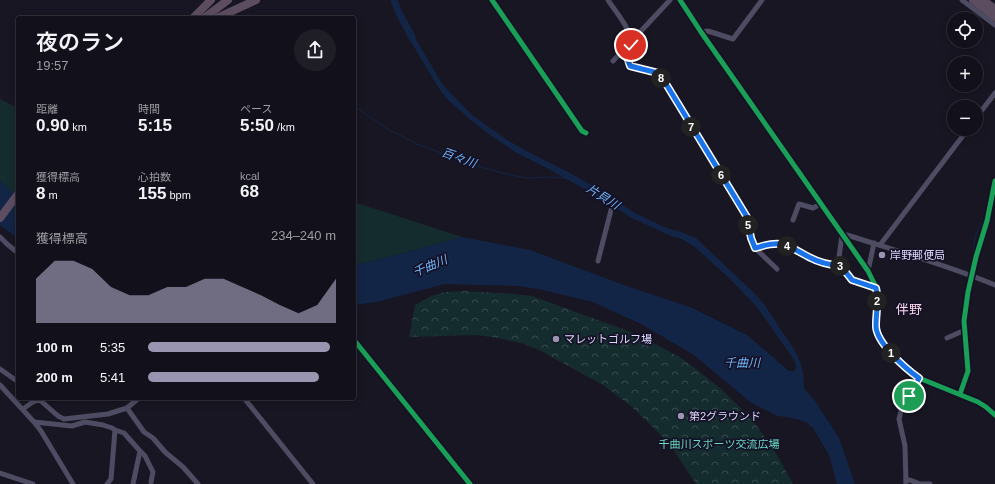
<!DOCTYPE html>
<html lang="ja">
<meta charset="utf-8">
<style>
:root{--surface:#12101a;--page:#1f1e27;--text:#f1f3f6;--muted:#9c9da2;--line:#313039;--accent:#9995b0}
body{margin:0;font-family:Arial,"Noto Sans JP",sans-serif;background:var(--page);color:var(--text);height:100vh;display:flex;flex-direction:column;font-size:15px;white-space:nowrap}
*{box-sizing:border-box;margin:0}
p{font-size:13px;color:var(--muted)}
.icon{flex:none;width:22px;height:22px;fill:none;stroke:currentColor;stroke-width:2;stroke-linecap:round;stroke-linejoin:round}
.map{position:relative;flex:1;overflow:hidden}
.panel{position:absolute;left:16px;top:16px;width:340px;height:384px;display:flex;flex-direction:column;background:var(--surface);border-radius:4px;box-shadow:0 2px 10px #0003,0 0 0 1px var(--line)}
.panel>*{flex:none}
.fabs{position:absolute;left:947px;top:12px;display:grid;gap:8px}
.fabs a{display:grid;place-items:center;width:36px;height:36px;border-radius:50%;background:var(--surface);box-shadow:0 2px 10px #0003,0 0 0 1px var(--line);font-size:20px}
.pin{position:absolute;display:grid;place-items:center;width:34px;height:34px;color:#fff;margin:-17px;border:2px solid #fff;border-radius:50%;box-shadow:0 1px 4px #0007}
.km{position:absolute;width:20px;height:20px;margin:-10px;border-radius:50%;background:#222;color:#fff;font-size:11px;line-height:20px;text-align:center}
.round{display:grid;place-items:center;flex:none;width:42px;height:42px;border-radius:21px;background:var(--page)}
.headline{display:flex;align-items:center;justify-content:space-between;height:68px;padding:0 20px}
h1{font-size:22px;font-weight:600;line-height:30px}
.figures{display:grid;grid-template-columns:repeat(3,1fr);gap:6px;height:68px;padding:4px 20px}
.figures div{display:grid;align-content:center}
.figures b{font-size:17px;font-weight:600}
.figures small{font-size:11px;font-weight:400}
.figures p{font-size:11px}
.chart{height:112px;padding:8px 20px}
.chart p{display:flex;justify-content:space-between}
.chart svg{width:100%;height:72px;margin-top:4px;fill:var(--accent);opacity:.7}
ul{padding:0 20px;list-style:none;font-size:13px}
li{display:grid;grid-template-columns:64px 48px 1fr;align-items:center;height:30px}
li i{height:10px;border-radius:5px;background:var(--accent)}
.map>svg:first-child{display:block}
.green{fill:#152c2e}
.park{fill:url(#park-crowns)}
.water{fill:#132546}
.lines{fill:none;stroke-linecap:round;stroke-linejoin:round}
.stream{stroke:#132546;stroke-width:1}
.river{stroke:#132546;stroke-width:7}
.minor{stroke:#4e4c62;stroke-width:5}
.highway{stroke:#5d4d61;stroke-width:8}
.cycleway-casing{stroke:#151127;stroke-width:8}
.cycleway{stroke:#1a9f57;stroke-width:5}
.route-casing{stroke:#fff;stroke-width:8}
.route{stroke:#1a73e8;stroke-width:5}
.poi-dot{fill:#9995b0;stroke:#151127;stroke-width:1.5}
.labels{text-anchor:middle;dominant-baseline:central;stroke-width:3.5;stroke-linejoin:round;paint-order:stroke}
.poi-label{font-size:11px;fill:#dedafd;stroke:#151127;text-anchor:start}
.park-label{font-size:11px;fill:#6ad9bf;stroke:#151127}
.water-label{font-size:12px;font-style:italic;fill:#6fb4f5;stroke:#151127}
.quarter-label{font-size:13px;fill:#fddbf0;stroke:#151127}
</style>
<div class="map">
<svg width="995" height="484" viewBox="0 0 995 484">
<defs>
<pattern id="park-crowns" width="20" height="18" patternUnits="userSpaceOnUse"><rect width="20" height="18" fill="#152c2e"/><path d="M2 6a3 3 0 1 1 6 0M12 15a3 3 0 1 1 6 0" fill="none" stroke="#374a4d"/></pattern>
</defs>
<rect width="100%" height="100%" fill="#181622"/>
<g class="green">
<polygon points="0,99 18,108 18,198 0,181"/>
<polygon points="354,202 462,237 385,258 354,265"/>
</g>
<polygon class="park" points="464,291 513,294 532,296 636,334 683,359 720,388 751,418 776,453 793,484 696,484 669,443 632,407 603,385 541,351 524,344 499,338 476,335 409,337 415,305 431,296 445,292"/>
<g class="water">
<path d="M410,29L442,84L472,115L507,140L536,156L568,172L604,192L633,212L664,227L684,233L696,238L753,292L764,304L795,351C802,364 804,374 804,388L815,401L839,438L855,484H837L829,455L813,428L806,422L792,418L778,416L750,402L694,355L643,325L593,302L538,289L519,286L445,284L376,302L354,305V265L385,258L462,237L530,250L621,284L690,307L747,335L789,371H795L796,366L794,360L757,307L730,279L695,247L682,239L671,236L630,217L604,200L543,166L515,152L486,132L472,121L448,100L440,90L405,32Z"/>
<polygon points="0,181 18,198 18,237 12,234 0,225"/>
</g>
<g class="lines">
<g class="stream">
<polyline points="248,13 250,18"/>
<polyline points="354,106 391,131 402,136 419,145 471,164 502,173 526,178 552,177 565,178"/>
<polyline points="981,225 985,218"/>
<path d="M971,266C972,262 973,258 974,253C974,245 974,236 979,228"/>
</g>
<polyline class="river" points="394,0 399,13 412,37"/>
<g class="minor">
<polyline points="492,0 582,131 586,133"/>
<path d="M608,0C616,12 629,27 631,41C632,51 628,56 630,66L658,73L660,74L747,217L751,238L755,248L777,269"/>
<polyline points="680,0 701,32 868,271 874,283 877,291 877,301 875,327 877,335 882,343 895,356 919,378 978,402 986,407 995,415"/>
<polyline points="962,0 995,25"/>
<polyline points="701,32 708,31 733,39 762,0"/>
<polyline points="613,61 670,0"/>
<polyline points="976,118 995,93"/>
<polyline points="793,220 799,204 813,208 821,204"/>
<polyline points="0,237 7,244 18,253"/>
<polyline points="880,245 968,129"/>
<path d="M755,248C763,246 771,243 780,244C792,246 800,253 811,258C820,263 831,265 841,266"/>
<polyline points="598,261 611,210"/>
<polyline points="868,271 874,243"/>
<path d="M876,287L852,279L841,266L839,257L842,235H847C897,251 947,265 995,285"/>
<polyline points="947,338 965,330"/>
<polyline points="354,340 470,484"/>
<polyline points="0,369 17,381"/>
<polyline points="0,385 34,422 41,431 73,484"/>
<polyline points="960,394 968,371 964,321 968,292 976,257 987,221 995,181"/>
<polyline points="244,398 313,484"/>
<polyline points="127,408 144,432 153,438 165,452 183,467 198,484"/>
<path d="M23,409C29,405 34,399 41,401L58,416L64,419L108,414L127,408L139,398"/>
<polyline points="34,422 72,426 85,422 103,425 112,428 115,430 124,433 140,451 133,484"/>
<polyline points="140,451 145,456 153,472 151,482"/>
<polyline points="0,473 33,484"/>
<polyline points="906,480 910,480 920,484 930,484"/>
<polyline points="107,484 111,479 115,430"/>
<polyline points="906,484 905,446 899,419 901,411 919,378"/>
</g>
<g class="highway">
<polyline points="973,0 995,17"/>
<polyline points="983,0 995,9"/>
<polyline points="193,18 211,0"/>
<polyline points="204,18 228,0"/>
<polyline points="217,18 256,0"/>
<polyline points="0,218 18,194"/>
</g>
<g class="cycleway-casing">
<g id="cycleway">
<polyline points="492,0 582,131 586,133"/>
<polyline points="680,0 701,32 868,271 874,283 877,291 877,301 875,327 877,335 882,343 895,356 919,378 978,402 986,407 995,415"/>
<polyline points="354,340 470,484"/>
<polyline points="960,394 968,371 964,321 968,292 976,257 987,221 995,181"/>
</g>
</g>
<use href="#cycleway" class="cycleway"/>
</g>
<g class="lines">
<g class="route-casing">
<path id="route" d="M631,45L628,60L630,66L658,73L660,74L747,217L751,238L755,248C763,246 771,243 780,244C792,246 800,253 811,258C820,263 831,265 841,266L852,280L876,288C879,300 876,313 876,325C875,342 906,369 919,378L909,396"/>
</g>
<use href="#route" class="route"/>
</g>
<g class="poi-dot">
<circle cx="882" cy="255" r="4"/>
<circle cx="556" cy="339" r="4"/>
<circle cx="681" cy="416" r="4"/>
</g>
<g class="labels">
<g class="poi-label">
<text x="890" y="255">岸野郵便局</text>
<text x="564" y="339">マレットゴルフ場</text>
<text x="689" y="416">第2グラウンド</text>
</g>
<g class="park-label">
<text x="719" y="444">千曲川スポーツ交流広場</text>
</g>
<g class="water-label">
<text transform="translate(459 158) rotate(20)">百々川</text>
<text transform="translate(603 197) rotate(32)">片貝川</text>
<text transform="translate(430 266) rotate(-23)">千曲川</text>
<text x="742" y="363">千曲川</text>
</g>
<g class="quarter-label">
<text x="909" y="309">伴野</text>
</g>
</g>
</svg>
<div class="fabs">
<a><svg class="icon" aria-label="locate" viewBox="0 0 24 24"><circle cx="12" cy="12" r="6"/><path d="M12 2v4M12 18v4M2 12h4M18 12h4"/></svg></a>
<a>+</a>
<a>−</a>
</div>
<div class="pin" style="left:909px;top:396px;background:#1e9e55"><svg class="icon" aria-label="arrive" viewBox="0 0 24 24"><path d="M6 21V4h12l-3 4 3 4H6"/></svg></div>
<div class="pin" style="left:631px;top:45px;background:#d93025"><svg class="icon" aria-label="check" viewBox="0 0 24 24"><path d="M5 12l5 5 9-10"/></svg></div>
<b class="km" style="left:891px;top:353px">1</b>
<b class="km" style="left:877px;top:301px">2</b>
<b class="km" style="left:840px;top:266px">3</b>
<b class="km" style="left:787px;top:246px">4</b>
<b class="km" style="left:748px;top:225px">5</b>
<b class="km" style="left:721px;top:175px">6</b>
<b class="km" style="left:691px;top:127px">7</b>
<b class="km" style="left:661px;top:78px">8</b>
<section class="panel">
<div class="headline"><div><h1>夜のラン</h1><p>19:57</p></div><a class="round"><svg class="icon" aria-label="share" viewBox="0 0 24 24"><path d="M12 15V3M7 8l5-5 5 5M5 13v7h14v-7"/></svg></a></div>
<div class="figures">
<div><p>距離</p><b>0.90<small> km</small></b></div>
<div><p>時間</p><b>5:15</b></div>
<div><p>ペース</p><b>5:50<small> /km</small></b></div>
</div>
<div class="figures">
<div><p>獲得標高</p><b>8<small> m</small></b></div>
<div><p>心拍数</p><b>155<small> bpm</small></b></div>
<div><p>kcal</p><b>68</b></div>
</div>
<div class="chart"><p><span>獲得標高</span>234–240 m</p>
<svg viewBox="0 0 160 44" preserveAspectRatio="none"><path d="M0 44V17L10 6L20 6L30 11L40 22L50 27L60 27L70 22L80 22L90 17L100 17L110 22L120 27L130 33L140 38L150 33L160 17V44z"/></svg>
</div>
<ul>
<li><b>100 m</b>5:35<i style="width:97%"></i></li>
<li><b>200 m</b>5:41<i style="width:91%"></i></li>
</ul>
</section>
</div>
